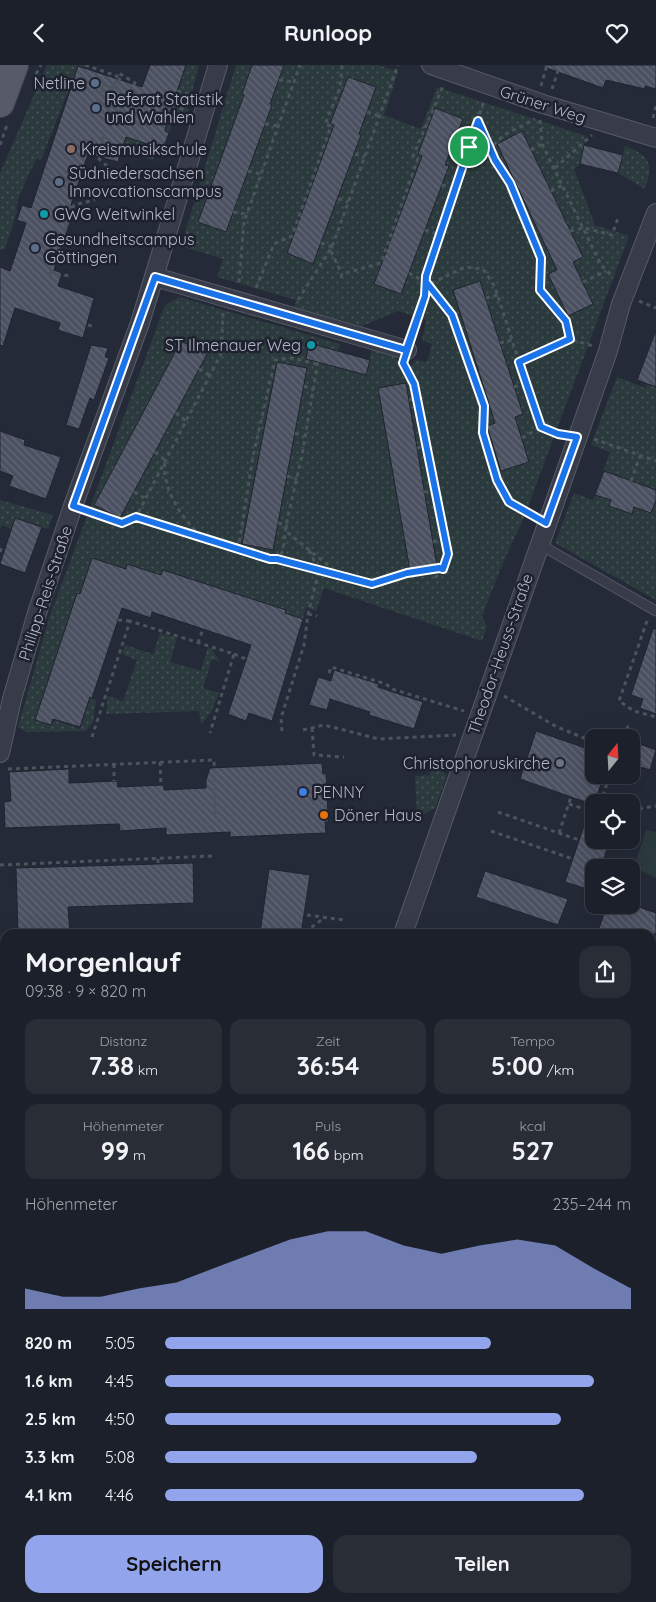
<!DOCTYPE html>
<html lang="de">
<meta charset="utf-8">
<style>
:root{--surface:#1c202a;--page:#292d36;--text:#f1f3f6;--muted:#a0a3a8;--line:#3a3e47;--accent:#92a4eb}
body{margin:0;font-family:Quicksand,sans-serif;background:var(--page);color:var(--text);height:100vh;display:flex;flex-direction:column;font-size:19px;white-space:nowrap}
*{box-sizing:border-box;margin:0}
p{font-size:16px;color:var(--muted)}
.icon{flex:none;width:28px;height:28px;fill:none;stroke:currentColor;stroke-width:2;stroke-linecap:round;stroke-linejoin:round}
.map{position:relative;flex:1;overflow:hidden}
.sheet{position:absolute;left:0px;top:864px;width:656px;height:674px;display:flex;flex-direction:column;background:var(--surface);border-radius:15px 15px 0 0;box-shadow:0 5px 20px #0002,0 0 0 1px var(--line)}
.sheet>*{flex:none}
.needle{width:32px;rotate:18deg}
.controls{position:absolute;left:585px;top:664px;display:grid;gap:10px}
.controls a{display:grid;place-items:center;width:55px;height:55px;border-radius:10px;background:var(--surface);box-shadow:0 5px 20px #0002,0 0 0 1px var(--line);font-size:25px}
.pin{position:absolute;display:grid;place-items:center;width:42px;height:42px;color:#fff;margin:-21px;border:2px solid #fff;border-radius:50%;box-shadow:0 1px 5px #0007}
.round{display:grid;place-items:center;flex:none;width:52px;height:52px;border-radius:15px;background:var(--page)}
.overview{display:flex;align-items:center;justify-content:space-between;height:85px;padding:0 25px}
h1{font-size:28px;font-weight:700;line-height:38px}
.metrics{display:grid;grid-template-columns:repeat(3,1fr);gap:8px;height:85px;padding:5px 25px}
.metrics div{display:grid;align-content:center;border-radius:12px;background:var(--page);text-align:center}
.metrics b{font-size:25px;font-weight:700}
.metrics small{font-size:14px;font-weight:400}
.metrics p{font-size:14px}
.chart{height:140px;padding:10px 25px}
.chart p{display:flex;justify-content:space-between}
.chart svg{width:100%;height:90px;margin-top:5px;fill:var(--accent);opacity:.7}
.cta{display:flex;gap:10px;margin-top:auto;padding:10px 25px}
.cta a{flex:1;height:58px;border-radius:15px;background:var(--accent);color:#111;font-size:20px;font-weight:700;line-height:58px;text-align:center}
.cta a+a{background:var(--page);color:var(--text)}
ul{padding:0 25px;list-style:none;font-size:16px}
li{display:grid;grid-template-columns:80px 60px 1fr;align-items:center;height:38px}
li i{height:12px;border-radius:6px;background:var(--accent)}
header{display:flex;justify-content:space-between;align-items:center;height:65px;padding:0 25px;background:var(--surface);font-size:22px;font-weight:700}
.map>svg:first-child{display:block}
.grass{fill:url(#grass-dots)}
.park{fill:#2b3a3d}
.garden{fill:url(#garden-furrows)}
.building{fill:url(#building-back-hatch);stroke:#202330}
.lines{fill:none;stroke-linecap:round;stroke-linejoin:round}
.service-casing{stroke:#575a67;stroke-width:11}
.minor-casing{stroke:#575a67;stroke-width:20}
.primary-casing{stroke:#424552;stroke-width:30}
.path{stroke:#49555b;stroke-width:3;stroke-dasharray:4 4;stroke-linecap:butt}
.service{stroke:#383c49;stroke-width:9}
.minor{stroke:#383c49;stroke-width:18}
.primary{stroke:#575b69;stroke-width:28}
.route-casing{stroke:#fff;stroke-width:10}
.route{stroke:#1a73e8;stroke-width:6}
.service-dot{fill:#5c6f8a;stroke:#1e212e;stroke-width:2}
.education-dot{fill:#8d6e63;stroke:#1e212e;stroke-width:2}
.culture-dot{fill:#0f9aa8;stroke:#1e212e;stroke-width:2}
.worship-dot{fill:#6b7280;stroke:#1e212e;stroke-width:2}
.shop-dot{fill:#3f7fe0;stroke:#1e212e;stroke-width:2}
.food-dot{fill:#e8710a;stroke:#1e212e;stroke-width:2}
.labels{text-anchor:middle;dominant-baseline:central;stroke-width:5;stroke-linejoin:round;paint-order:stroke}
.poi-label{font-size:16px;fill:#b4b7c5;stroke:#1e212e;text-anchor:start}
.street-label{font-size:16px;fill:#b4b7c5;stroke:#1e212e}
</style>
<header><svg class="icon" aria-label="back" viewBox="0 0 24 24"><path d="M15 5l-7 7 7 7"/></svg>Runloop<svg class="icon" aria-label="heart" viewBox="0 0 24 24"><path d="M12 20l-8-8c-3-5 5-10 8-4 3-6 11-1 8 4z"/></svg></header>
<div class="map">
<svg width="656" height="1537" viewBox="0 0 656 1537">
<defs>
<pattern id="grass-dots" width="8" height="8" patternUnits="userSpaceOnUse" patternTransform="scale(1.25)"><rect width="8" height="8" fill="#2b3a3d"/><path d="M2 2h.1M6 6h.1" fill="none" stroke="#475458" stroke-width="1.8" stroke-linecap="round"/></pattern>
<pattern id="garden-furrows" width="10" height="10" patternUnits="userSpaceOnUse" patternTransform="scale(1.25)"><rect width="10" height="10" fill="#2b3a3d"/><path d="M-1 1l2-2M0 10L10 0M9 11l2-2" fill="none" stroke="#475458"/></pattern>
<pattern id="building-back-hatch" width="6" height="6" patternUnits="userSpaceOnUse" patternTransform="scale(1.25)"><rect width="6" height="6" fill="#4c5162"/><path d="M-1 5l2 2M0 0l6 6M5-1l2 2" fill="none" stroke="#636877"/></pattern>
</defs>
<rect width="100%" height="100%" fill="#252a38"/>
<g class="grass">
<path d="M47,0H84L83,3L78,1L41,95L36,94C31,106 14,137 17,146L5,184L0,185V108Z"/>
<polygon points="186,0 199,0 184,56 174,53 169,68 165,66"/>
<path d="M236,0H378L398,7L384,50L421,64L437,22L586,71L580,99L574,104L595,160L629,171L523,455C507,487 494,519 482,552L487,561L482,576L324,523L316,546L306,542L303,554L285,548V545L164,505L161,510L128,499L126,504L92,493L80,529L77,528L35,655L51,660L55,655L80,664L90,633L96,635L93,657L86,666L27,667L18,662L49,553L165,240L179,232L340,279L334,302L365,310L372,284L396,292L402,303L410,301L416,295L427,297L432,279L422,275L426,255L398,246L362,261L294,242L296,235L217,212L223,194L181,181Z"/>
<polygon points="109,66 157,82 153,95 105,79"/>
<path d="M625,81C651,90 653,100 645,124L618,108Z"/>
<polygon points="617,312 645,323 647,319 656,322 656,535 555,478 574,428 593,435 610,387 591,380"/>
<polygon points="0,435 53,450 48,464 15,453 11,464 2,460 0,464"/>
<polygon points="160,568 177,573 170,597 201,606 208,582 212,584 220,597 212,594 203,623 219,628 211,647 201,660 199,646 106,649 108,631 123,636 137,595 122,589 125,580 153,589"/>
<polygon points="429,698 436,699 447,710 435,743 417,753 415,711 430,710"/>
<polygon points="651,1019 656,1021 654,1083 651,1082"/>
<polygon points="656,1123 656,1272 651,1272 651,1130 655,1131"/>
<polygon points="562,1532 577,1537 423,1537 388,1533"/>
</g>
<g class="park">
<polygon points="646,765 656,767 656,813 634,802"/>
<rect x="651" y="1191" width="5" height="77"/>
<rect x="651" y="1272" width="5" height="57"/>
</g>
<polygon class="garden" points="651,1329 656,1329 656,1537 605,1537 605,1533 651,1532"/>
<g class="building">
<polygon points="150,0 186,0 168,53 165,66 169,68 163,84 126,72 118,97 88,89 71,140 75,142 54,205 62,208 58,221 94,233 83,273 58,265 60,258 15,243 3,281 0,280 0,202 10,206 26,158 17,155 22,140 31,143 78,1 142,22"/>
<polygon points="252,0 284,0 270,39 272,40 226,167 198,157 244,30 242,29"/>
<polygon points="544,0 656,0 656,24 645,21 645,24 606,15 603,23 544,2"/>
<polygon points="348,12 376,22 359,69 361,70 313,199 287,188 334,60 330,59"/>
<polygon points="435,43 463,54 445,100 449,101 401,229 374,219 422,91 418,89"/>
<polygon points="522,66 583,192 573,197 593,239 568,251 548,209 557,205 497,79"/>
<polygon points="584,80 623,90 618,108 580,99"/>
<polygon points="480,216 523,349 515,352 529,397 501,406 487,361 495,358 453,225"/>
<polygon points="655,268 656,268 656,322 637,315"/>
<polygon points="181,276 207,289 120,453 94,440"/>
<polygon points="309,278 370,295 366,310 306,294"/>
<polygon points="91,280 108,283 105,292 109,293 94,335 90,333 79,364 66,360"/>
<polygon points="277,297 307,303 273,485 242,479"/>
<polygon points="406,318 437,501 410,506 378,323"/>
<polygon points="0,366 25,375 24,380 61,392 46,434 9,421 13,411 0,406"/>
<polygon points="604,406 656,425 656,435 651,448 634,442 632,449 609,441 611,435 595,430"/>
<polygon points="15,453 42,462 25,508 0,499"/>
<polygon points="92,493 126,504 127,499 161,510 163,505 286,545 285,548 303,554 272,656 249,648 246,656 228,649 251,580 152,547 151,553 122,543 92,633 90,632 80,662 53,654 51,660 35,655 77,528 80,529"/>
<polygon points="653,564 656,564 656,649 640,643 643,634 631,630"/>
<polygon points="334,605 379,619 378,622 423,637 414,664 369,650 370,647 330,634 327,645 309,640 318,612 331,616"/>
<polygon points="536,666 594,686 594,710 604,710 594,740 520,714"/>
<polygon points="631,676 656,685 650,705 631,699"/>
<polygon points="322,698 323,709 326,708 328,750 328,757 325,757 326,768 230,772 230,767 166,770 166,763 120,766 119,759 5,763 4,737 11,736 9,707 69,704 69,718 117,716 118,722 164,720 164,725 206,723 206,715 210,703"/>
<polygon points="591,740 594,741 594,775 610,775 601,802 594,802 594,826 565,817"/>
<polygon points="193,798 194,838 68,842 70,869 18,869 16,803"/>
<polygon points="269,804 310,810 301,869 260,869"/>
<polygon points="485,806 568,834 558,860 476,832"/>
<polygon points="607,840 633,840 656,848 656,869 597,869"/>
</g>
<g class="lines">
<g class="service-casing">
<polyline id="service" points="539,479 656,546"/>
</g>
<g class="minor-casing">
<g id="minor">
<polyline points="431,0 543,39 656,73"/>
<polyline points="155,212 407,285"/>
<polyline points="0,688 12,634 37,548 73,441 140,258 218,0"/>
<polyline points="403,869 608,286 621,239 656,148"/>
<polyline points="651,999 656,1000"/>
<path d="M176,1537C217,1535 293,1526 330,1537"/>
</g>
</g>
<g class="primary-casing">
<polyline id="primary" points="0,38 14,0"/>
</g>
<g class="path">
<polyline points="85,0 117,11 113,23"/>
<polyline points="36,9 41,0"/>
<polyline points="279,15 294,17"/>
<polyline points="541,21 547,0"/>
<polyline points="116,24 121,10"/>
<polyline points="552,24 560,0"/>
<polyline points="177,26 193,31"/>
<polyline points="172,41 188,46"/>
<polyline points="113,42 98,37 104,20 131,29 135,18 117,7"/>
<polyline points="367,47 379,51"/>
<polyline points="653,53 656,40"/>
<polyline points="540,55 542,79 601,200 613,212"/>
<polyline points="478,56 491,82 504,70 535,54"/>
<polyline points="265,59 278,61"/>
<polyline points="454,76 469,82"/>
<polyline points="0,80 8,57"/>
<polyline points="491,82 495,95 510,118 541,193 540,225 566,256 570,274 593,281"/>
<polyline points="531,85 542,79"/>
<polyline points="355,89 365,92"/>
<polyline points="107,101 97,92 113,42 121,45"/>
<polyline points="555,103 592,70"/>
<polyline points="248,106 261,109"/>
<polyline points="442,120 455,124"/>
<polyline points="551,126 563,120"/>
<polyline points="338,134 348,137"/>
<polyline points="233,147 246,149"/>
<polyline points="425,165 440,170"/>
<polyline points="570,166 584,163 612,170 618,153"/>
<polyline points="321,178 332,182 332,189 342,209"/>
<polyline points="57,189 74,140 95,135"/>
<polyline points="49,207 61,211 70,210"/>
<polyline points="409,208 427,218"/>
<polyline points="341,213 342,209 381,198 418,93 413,91 443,21"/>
<polyline points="239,217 244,157 300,0"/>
<polyline points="583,217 606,206"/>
<polyline points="256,223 274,179 292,171 331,61 325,59 340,23 342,0"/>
<polyline points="486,233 498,230"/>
<polyline points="298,235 332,182 398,0"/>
<polyline points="639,236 656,243"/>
<polyline points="88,260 95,262"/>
<polyline points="411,270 425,231 426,211 484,36"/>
<polyline points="500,278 512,275"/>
<polyline points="519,297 495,222 483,204 465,202 430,219 452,250 484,341 483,368 497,415 509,437 533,450"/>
<polyline points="317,299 292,293 275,295 253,391 239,479 242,486 271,494 277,494 283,486 286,460 302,390 321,278"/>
<polyline points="406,302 414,319 448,489 443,504 433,515"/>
<polyline points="199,304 209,310"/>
<polyline points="304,321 314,325"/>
<polyline points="514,322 526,318"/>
<polyline points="409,335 417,333"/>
<polyline points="176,348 186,356"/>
<polyline points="295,368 304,372"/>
<polyline points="560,370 541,362 519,297 570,274"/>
<polyline points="522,373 541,362"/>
<polyline points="594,374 656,396"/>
<polyline points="417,383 426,381"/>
<path d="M155,387L165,395C161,422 181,453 201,471"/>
<polyline points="287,411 297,414"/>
<polyline points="631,416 640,391"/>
<polyline points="134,427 146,434"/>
<polyline points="424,427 435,426"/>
<path d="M88,446C103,451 122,463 136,452L221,289L223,248"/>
<polyline points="136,452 242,486"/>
<polyline points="278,458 286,460 287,467 340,510"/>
<polyline points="433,477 443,473"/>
<polyline points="0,487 2,481"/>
<polyline points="278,494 372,519 407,508 439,503 443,504"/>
<polyline points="308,549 317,551"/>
<polyline points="118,555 130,556"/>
<polyline points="647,556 619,636 634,646 656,652"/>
<polyline points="198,578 203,564"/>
<polyline points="234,589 246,594"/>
<polyline points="329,608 331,602 386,619 392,624 464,646"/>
<polyline points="504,631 557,662 594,677"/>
<polyline points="312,663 314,690 344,692"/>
<polyline points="303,665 324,660 379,674 456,670"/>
<polyline points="282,666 281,653 304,580 308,549 319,506 309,485"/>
<polyline points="92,672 130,556 234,589 210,668"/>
<polyline points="624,672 629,658"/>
<polyline points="160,697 161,720"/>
<polyline points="114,699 114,716"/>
<polyline points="8,704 214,695 216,754"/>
<polyline points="600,738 610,710"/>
<polyline points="569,739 594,747"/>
<polyline points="631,745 656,741"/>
<polyline points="498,747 579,775"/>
<polyline points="491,766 573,794"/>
<polyline points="559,768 571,732"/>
<polyline points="158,794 158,799"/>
<polyline points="0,800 212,791"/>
<polyline points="307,850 344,855"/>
<polyline points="309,869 309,864 324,853"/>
<polyline points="651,961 656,963"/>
<polyline points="0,968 5,968"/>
<polyline points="0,1074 5,1075"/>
<polyline points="0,1252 5,1251"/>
<polyline points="651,1270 656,1271"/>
<polyline points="651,1310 656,1311"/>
<polyline points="651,1425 656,1426"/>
<polyline points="651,1503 656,1503"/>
</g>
<use href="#service" class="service"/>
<use href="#minor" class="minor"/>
<use href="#primary" class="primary"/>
</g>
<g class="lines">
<g class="route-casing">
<polyline id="route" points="469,82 426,211 425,231 406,285 155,212 73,441 122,458 136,452 270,494 277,494 372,519 407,508 439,503 443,504 448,489 414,319 403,298 425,231 426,217 452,250 484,341 483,368 497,415 509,437 546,458 577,372 558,369 541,362 519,297 570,274 566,256 540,225 541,193 510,118 495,95 478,56 469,82"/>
</g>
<use href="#route" class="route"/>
</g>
<g class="service-dot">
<circle cx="95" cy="18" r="5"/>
<circle cx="96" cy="43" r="5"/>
<circle cx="59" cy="117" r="5"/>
<circle cx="35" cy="183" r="5"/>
</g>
<circle class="education-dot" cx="71" cy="84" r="5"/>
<g class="culture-dot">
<circle cx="44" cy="149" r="5"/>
<circle cx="311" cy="280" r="5"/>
</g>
<circle class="worship-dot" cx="560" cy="698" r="5"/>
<circle class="shop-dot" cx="303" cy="727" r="5"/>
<circle class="food-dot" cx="324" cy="750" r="5"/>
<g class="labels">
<g class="poi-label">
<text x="85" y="18" text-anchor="end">Netline</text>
<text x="106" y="34">Referat Statistik<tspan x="106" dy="18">und Wahlen</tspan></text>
<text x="81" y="84">Kreismusikschule</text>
<text x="69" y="108">Südniedersachsen<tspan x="69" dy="18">Innovcationscampus</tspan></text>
<text x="54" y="149">GWG Weitwinkel</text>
<text x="45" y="174">Gesundheitscampus<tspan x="45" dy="18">Göttingen</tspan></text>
<text x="301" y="280" text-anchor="end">ST Ilmenauer Weg</text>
<text x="550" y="698" text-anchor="end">Christophoruskirche</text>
<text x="313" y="727">PENNY</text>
<text x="334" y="750">Döner Haus</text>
</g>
<g class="street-label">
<text transform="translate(543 39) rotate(18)">Grüner Weg</text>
<text transform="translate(45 528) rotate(-72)">Philipp-Reis-Straße</text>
<text transform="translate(500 589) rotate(-71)">Theodor-Heuss-Straße</text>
</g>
</g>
</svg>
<div class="controls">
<a><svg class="needle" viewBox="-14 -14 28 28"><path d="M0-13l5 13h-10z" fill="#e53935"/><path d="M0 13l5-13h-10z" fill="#a0a3a8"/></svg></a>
<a><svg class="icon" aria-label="locate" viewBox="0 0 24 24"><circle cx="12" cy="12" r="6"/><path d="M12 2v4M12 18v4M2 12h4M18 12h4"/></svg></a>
<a><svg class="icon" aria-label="layers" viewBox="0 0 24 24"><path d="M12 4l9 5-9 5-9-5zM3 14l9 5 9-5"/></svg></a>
</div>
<div class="pin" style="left:469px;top:82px;background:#1e9e55"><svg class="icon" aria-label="arrive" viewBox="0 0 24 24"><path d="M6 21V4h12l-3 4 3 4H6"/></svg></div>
<section class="sheet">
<div class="overview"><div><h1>Morgenlauf</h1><p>09:38 · 9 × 820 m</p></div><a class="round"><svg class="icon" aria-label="share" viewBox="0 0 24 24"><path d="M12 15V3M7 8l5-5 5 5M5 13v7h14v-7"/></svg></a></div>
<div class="metrics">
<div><p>Distanz</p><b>7.38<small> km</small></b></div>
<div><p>Zeit</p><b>36:54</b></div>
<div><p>Tempo</p><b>5:00<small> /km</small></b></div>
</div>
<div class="metrics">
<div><p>Höhenmeter</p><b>99<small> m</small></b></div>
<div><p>Puls</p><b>166<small> bpm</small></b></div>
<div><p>kcal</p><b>527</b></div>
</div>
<div class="chart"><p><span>Höhenmeter</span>235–244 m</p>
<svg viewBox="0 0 160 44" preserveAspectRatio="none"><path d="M0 44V34L10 38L20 38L30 34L40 31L50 24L60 17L70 10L80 6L90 6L100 13L110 17L120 13L130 10L140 13L150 24L160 34V44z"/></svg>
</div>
<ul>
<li><b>820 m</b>5:05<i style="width:70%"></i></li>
<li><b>1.6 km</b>4:45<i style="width:92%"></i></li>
<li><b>2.5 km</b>4:50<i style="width:85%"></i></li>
<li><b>3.3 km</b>5:08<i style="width:67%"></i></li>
<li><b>4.1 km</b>4:46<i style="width:90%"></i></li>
</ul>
<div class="cta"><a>Speichern</a><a>Teilen</a></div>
</section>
</div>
